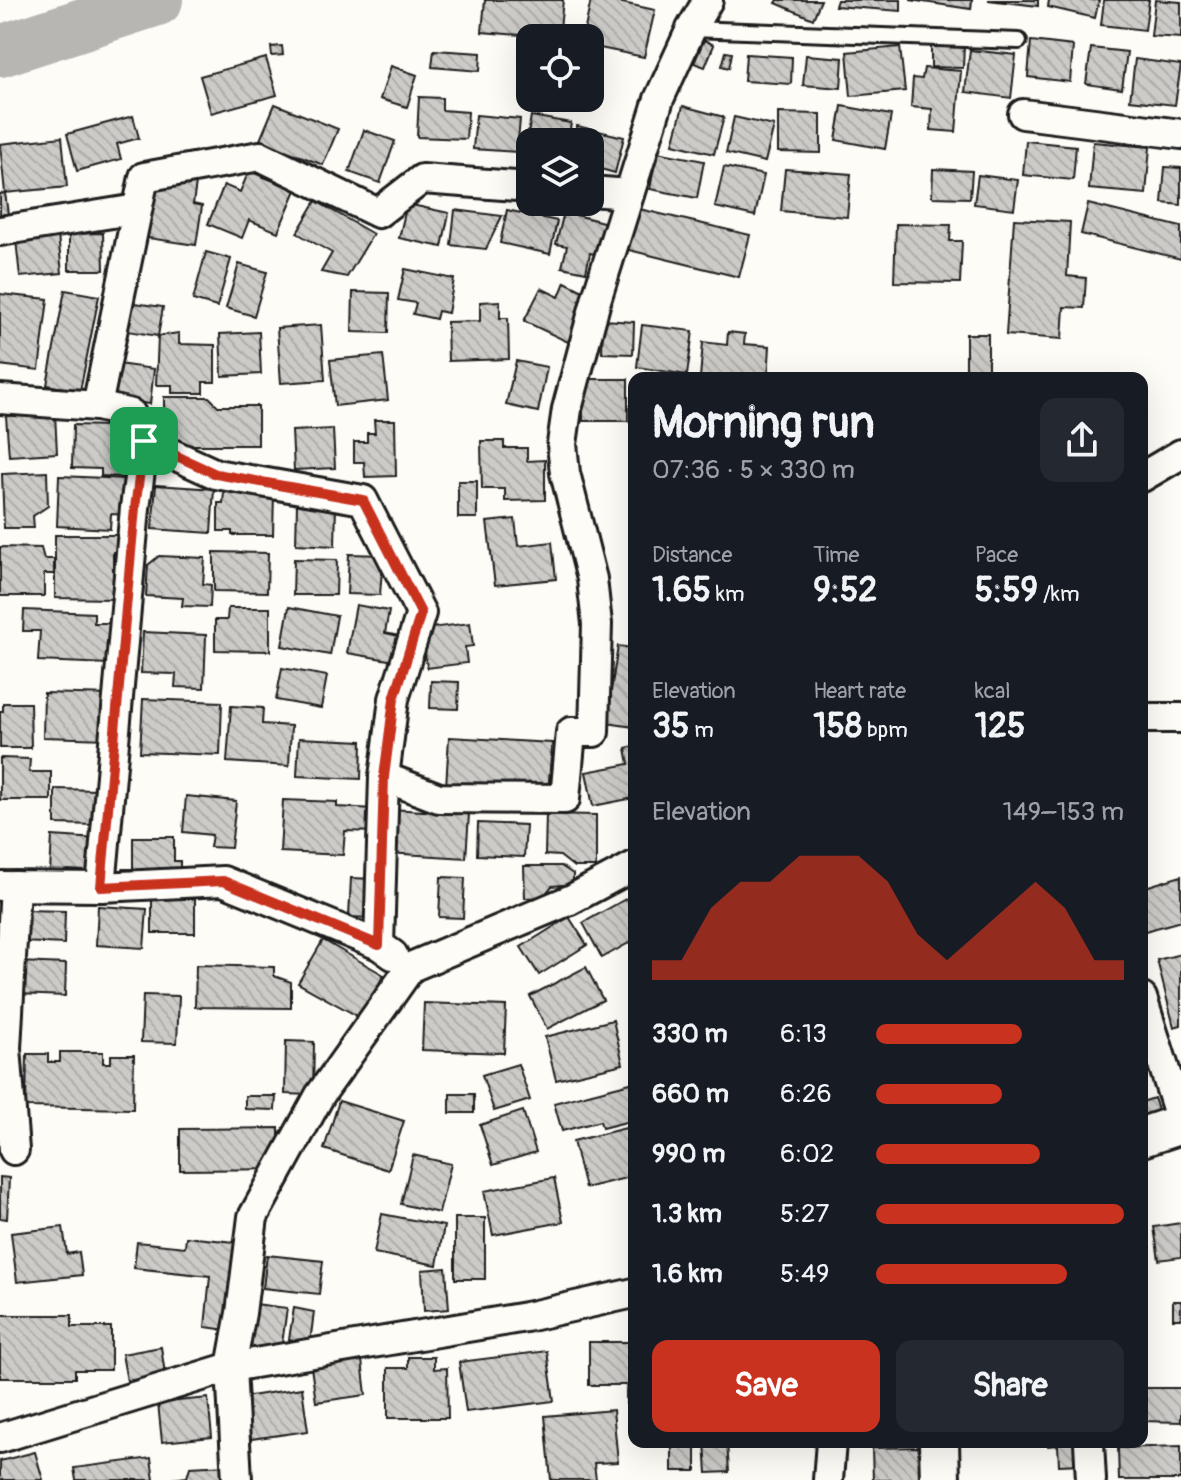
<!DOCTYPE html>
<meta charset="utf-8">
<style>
:root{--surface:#171b24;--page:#242831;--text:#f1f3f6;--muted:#9ea1a6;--accent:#c8321e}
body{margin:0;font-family:Pangolin,sans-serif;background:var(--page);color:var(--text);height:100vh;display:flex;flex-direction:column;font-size:30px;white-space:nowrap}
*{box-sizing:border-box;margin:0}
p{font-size:26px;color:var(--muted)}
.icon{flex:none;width:44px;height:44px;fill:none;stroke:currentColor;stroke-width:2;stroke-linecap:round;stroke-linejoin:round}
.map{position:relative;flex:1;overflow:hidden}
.sheet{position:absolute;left:628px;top:372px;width:520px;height:1076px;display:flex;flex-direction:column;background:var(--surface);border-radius:16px;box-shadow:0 8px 32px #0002}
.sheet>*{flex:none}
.buttons{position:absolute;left:516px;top:24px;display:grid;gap:16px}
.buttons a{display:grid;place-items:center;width:88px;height:88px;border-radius:16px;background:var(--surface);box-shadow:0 8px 32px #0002;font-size:40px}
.pin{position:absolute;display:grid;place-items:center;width:68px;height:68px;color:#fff;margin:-34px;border-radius:16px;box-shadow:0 4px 12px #0006}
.round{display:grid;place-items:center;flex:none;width:84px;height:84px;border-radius:16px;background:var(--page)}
.head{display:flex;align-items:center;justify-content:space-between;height:136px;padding:0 24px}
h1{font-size:44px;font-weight:800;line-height:60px}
.stats{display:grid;grid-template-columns:repeat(3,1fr);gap:12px;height:136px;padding:8px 24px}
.stats div{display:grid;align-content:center}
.stats b{font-size:34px;font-weight:800}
.stats small{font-size:22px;font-weight:400}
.stats p{font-size:22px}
.chart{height:224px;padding:16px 24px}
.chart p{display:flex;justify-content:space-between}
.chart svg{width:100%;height:144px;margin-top:8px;fill:var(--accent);opacity:.7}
.primary-button{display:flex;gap:16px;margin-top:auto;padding:16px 24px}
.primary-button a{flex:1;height:92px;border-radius:16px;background:var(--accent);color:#fff;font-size:32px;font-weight:800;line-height:92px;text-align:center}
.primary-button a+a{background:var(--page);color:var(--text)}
ul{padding:0 24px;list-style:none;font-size:26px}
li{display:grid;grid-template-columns:128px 96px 1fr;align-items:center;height:60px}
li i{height:20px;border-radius:10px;background:var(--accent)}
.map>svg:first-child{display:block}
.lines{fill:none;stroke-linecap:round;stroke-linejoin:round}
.river{stroke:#b7b6b2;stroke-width:52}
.building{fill:url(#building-back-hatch);stroke:#1c1c1c;stroke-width:2}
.lane-casing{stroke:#1c1c1c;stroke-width:20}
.street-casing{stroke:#1c1c1c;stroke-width:34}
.secondary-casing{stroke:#1c1c1c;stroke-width:44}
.lane{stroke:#fdfcf7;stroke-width:14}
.street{stroke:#fdfcf7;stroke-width:28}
.secondary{stroke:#fdfcf7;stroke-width:38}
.route-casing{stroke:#fff;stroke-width:16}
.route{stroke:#c8321e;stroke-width:10}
</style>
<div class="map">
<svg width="1181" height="1480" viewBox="0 0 1181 1480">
<defs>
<pattern id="building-back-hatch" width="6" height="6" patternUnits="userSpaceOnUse" patternTransform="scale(2)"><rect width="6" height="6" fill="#cccbc8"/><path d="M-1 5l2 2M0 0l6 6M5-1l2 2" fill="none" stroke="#afaeab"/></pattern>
</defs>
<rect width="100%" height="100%" fill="#fdfcf7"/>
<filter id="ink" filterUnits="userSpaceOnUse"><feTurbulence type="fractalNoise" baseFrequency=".0125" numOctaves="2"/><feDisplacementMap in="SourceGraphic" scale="16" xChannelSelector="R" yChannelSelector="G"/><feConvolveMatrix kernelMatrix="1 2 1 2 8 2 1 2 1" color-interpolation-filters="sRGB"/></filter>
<g filter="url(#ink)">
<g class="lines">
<polyline class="river" points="0,51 157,0"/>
</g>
<g class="building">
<polygon points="485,0 563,0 559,38 482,32"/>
<polygon points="591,0 609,0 655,10 644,57 590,46 590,38 583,38"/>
<polygon points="778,0 821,0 813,19 776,3"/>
<polygon points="837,0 901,0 901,11 835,6"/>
<polygon points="910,0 972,0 971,9"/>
<polygon points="988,0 1038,0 1038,6"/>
<polygon points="1049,0 1099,0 1095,18 1048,7"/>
<polygon points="1104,0 1149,0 1145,30 1101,25"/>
<polygon points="1155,0 1181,2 1181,38 1151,36"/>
<polygon points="704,40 714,45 705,67 694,63"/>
<polygon points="1031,41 1073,46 1070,82 1028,77"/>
<polygon points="931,44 964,45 963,68 931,67"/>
<polygon points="282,46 283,55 272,56 271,47"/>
<polygon points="900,47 905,91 851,96 847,52"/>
<polygon points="1091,48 1127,52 1122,89 1086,84"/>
<polygon points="434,50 481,53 480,71 432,67"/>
<polygon points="970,50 1016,55 1011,98 965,92"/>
<polygon points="726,52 732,53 729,68 722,66"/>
<polygon points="746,54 792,57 791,84 744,81"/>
<polygon points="806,55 843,58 841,88 803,85"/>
<polygon points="266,58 277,95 211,113 200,76"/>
<polygon points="1135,59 1181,65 1175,105 1130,100"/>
<polygon points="391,66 417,75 407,107 380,99"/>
<polygon points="924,68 961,71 956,132 931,130 932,109 911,107 913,78 922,79"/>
<polygon points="419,97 442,98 442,110 468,112 466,139 417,137"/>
<polygon points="275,104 338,129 323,165 260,140"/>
<polygon points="683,106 724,117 714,154 673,144"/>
<polygon points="842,106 891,115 885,149 836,140"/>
<polygon points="778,113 821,114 821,153 778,152"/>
<polygon points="476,115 520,119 517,152 473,149"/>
<polygon points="133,116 139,138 117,144 121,159 77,171 67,134"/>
<polygon points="531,116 571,123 568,142 530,142 530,147 526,147"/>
<polygon points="734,117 774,126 765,162 726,153"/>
<polygon points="577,126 624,137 615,173 590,166 590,142 573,142"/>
<polygon points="364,130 395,141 380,183 349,172"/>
<polygon points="62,137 67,187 5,193 0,144"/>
<polygon points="1026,141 1076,146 1073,180 1023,175"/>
<polygon points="1093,142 1150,147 1146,194 1089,189"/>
<polygon points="657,152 704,161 697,198 650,189"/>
<polygon points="724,167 764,175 755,216 715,207"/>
<polygon points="1165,167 1181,168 1181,205 1162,203"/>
<polygon points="785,169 851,174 847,217 781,211"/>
<polygon points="933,169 972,171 970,198 932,197"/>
<polygon points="249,171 296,190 278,232 249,220 242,238 208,224 224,185 240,192"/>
<polygon points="978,175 1018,180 1014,209 974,204"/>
<polygon points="151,176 196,183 193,204 202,206 196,245 141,237"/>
<polygon points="5,193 8,214 0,215 0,194"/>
<polygon points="316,201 373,234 347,277 321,272 332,253 297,233"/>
<polygon points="407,204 449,213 442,247 399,238"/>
<polygon points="1088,204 1181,227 1181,259 1081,234"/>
<polygon points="635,208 750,235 739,277 625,249"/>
<polygon points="455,210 502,216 486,249 451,245"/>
<polygon points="507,210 557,221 550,254 500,243"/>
<polygon points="564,212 607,223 599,255 590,253 586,272 562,267 567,246 556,244"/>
<polygon points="1014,219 1070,222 1067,276 1086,278 1084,308 1064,307 1062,339 1006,335"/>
<polygon points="896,224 951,225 950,241 962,241 960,283 894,282"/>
<polygon points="103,233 104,270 69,270 69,234"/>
<polygon points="58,235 62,273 20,277 16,240"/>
<polygon points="206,252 231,259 217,307 193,300"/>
<polygon points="239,264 267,272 254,316 226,308"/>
<polygon points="405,269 454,279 448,313 438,311 436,319 413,314 416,303 398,300"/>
<polygon points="565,282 591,295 568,342 524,321 541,288 559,297"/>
<polygon points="65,290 99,296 80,391 47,385"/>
<polygon points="353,292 389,293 388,333 352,332"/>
<polygon points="0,294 48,299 39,370 0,365"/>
<polygon points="500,301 500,318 508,318 509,359 448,361 447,322 480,321 480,302"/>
<polygon points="127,302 163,307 158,336 122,330"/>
<polygon points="603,320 634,322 633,354 602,353"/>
<polygon points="321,325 325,380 281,383 277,328"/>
<polygon points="642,325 693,331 687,375 637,367"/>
<polygon points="259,332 261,374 222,376 220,334"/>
<polygon points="728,332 745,334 744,344 770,346 768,378 700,378 703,342 727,345"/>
<polygon points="179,333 179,344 215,345 215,382 203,382 203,393 172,393 172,385 156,385 158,336"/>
<rect x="966" y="334" width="22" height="40"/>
<polygon points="383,355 388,400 335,406 330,360"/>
<polygon points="516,361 547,367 538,412 506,405"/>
<polygon points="111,363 154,369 150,404 106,398"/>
<rect x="583" y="379" width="45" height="42"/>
<polygon points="164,397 209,397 218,406 258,406 258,445 171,445 171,416 164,416"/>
<polygon points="55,413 57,453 9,456 6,416"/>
<polygon points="374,420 395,420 396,476 365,477 364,462 354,462 354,442 367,442 367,433 375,433"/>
<polygon points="73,425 109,426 108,439 126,439 125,477 101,476 101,469 72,468"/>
<polygon points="333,429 335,468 294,470 292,431"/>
<polygon points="481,441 504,441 504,448 527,448 527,461 545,460 545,500 505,501 505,489 482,489"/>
<polygon points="47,472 48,506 33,516 34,528 4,528 2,474"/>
<polygon points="59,476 128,479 126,515 111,514 110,529 57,526"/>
<rect x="458" y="481" width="19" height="37"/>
<polygon points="156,485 214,489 211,533 152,529"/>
<polygon points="224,492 274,492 273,535 232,535 232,531 218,531 218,503 223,503"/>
<polygon points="297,504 336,505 335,546 296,544"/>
<polygon points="515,519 518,546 552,542 556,579 495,585 487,522"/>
<polygon points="55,535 123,535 123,552 113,552 113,599 55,598"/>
<polygon points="0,547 41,548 44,559 54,559 54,574 44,574 44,596 0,596"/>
<polygon points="214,552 268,553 267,592 214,591"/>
<polygon points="349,554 383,555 380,595 347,594"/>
<polygon points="159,556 205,558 203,584 211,585 210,607 182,606 183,598 146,596 148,565"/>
<polygon points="294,559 337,560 336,595 293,595"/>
<polygon points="356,605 389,611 385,633 399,636 395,661 347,653"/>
<polygon points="289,607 337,616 330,655 282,646"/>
<polygon points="228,608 270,608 270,651 215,650 215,620 227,620"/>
<polygon points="24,610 94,613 94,623 112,623 110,664 38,661 40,631 23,631"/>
<polygon points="470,623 473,646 465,647 467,663 427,668 422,629"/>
<polygon points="143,632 206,635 204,688 175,687 176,674 141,673"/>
<polygon points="618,646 632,648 630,660 634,661 634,727 606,723"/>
<polygon points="282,668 327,676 321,708 276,700"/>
<polygon points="431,681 459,682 458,709 430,708"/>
<polygon points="44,693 110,695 108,739 43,737"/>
<polygon points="143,699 222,702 220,755 140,752"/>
<polygon points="3,703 30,703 31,748 0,748 0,711 3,711"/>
<polygon points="231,706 263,708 262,724 291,726 289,766 227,762"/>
<polygon points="449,737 552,743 548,793 446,787"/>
<polygon points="299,738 362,741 361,779 297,776"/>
<polygon points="634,746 634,798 593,806 586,772 629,764 626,748"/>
<polygon points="0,758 30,759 29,772 51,772 51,800 0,800"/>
<polygon points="55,789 99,790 98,825 55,824"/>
<polygon points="186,796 236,801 231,848 210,847 212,835 183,832"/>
<polygon points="283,800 337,802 337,807 376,809 375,832 345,831 343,855 280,852"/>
<polygon points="391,809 469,814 466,858 388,853"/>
<polygon points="546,814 596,815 596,867 574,867 560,856 545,855"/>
<polygon points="478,823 526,825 524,857 477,855"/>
<polygon points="52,836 98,839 97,872 68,870 69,874 50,872"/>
<polygon points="133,837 174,837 174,861 180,861 180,875 126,875 123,869 133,869"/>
<polygon points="524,866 561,866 573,874 573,884 552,886 543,897 525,898"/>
<polygon points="1181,876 1181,921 1142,932 1142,888"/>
<polygon points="441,877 465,878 463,918 439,917"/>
<polygon points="351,878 374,879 373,918 349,917"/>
<polygon points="629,897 634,906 634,940 602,958 583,923"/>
<rect x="152" y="899" width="43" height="34"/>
<polygon points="98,906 147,909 144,948 96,945"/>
<polygon points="23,910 65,911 64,944 22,942"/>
<polygon points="569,917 587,945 539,975 521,947"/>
<polygon points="323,940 384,975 359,1017 298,983"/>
<polygon points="1181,954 1181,1025 1174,1027 1157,960"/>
<polygon points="19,962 66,964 65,996 18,994"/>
<polygon points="196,965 274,967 274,976 291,982 291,1008 195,1007"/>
<polygon points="586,967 603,1000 547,1029 530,996"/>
<polygon points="143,995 179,996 177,1043 141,1042"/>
<polygon points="424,1003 506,1006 504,1053 422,1050"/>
<polygon points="613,1020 623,1064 556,1080 545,1037"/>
<polygon points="286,1041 314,1042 313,1095 285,1094"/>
<polygon points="60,1052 103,1052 103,1063 111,1063 111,1055 134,1055 133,1109 26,1107 27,1054 48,1054 48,1062 60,1062"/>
<polygon points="518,1064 530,1100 494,1111 482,1075"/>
<polygon points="634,1082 634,1120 602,1128 600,1121 562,1131 554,1103"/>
<rect x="450" y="1094" width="24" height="19"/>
<polygon points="245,1096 276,1096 275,1110 245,1109"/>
<polygon points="1154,1098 1162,1122 1142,1129 1142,1102"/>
<polygon points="339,1101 404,1121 388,1170 324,1149"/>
<polygon points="523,1111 536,1152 493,1165 480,1125"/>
<polygon points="634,1126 634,1176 585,1188 573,1141"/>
<polygon points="279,1128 279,1169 180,1170 180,1129"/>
<polygon points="413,1155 451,1164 439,1213 401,1204"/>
<polygon points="0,1177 9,1178 7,1219 0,1218"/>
<polygon points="554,1178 563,1222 493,1235 484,1191"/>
<polygon points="382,1214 444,1226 437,1265 374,1253"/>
<rect x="455" y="1218" width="30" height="61"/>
<polygon points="1181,1223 1181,1257 1159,1260 1154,1227"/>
<polygon points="63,1227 67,1254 79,1252 82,1275 17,1282 11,1233"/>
<polygon points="186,1237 244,1243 234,1331 205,1327 210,1276 134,1268 137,1242 185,1247"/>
<polygon points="267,1255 323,1261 319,1294 263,1288"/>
<polygon points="446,1268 449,1309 424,1311 422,1270"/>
<rect x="1173" y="1301" width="8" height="18"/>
<polygon points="255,1304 287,1308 281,1351 249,1346"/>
<polygon points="294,1308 314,1312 310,1343 289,1339"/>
<polygon points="0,1315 72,1315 72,1327 111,1327 111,1370 75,1370 75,1378 0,1378"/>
<polygon points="589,1342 634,1342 634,1404 626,1404 626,1385 589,1385"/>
<polygon points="161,1347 165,1374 127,1381 122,1354"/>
<polygon points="547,1351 554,1401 466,1412 459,1362"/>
<polygon points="408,1357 434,1357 434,1369 447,1368 448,1418 388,1418 388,1368 408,1368"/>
<polygon points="362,1360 366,1395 316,1402 311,1367"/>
<polygon points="302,1388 308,1431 251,1439 244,1397"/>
<polygon points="1142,1388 1181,1388 1181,1422 1142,1421"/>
<polygon points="208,1398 212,1437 162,1442 158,1403"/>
<polygon points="613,1410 618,1462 594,1463 596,1480 551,1480 545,1416"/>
<rect x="672" y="1442" width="24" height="29"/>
<polygon points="705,1442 727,1442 729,1472 707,1473"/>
<polygon points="1048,1442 1079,1442 1081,1464 1059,1465 1058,1445 1048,1446"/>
<polygon points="1181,1446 1181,1480 1119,1480 1118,1448"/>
<polygon points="919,1447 920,1480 873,1480 872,1448"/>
<polygon points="35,1452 43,1480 0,1480 0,1461"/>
<polygon points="151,1458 154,1480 76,1480 74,1468"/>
<polygon points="226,1465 226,1480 164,1480 187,1477 190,1467"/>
</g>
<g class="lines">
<g class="lane-casing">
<polyline id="lane" points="691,29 1019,41"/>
</g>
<g class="street-casing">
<g id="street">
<polyline points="1023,114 1181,134"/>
<polyline points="590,191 629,194"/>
<polyline points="0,231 137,209"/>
<polyline points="0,399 97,406 131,414 144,441 135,508 101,887"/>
<polyline points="97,406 144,177 260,156 378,213 422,179 530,187"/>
<polyline points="144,441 216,474 363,500 421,613 394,699 384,777 379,945"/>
<polyline points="1142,477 1181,454"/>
<polyline points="1142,718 1181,718"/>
<polyline points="384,777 439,798 565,799 571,732 594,732 597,624 592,579 565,473 562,444 567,409 597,297 659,99 691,29 708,0"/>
<polyline points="0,886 101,887 223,881 379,945 393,955"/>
<polyline points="1142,998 1181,1121"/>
<polyline points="14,1150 6,1048 15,886"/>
<polyline points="0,1438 231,1367 526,1317 634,1293"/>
<polyline points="1089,1442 1091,1480"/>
<polyline points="237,1480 231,1367 241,1313 253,1217 320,1095 411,967 570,900 634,866"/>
<polyline points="828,1480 831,1442"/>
</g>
</g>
<g class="secondary-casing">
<g id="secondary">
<polyline points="1142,1137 1181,1124"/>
<polyline points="939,1442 940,1480"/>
</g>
</g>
<use href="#lane" class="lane"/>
<use href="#street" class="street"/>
<use href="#secondary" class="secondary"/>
</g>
</g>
<g class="lines" filter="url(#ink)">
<g class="route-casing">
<polygon id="route" points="144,441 216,474 363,500 421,613 394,699 384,777 379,945 223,881 101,887 135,508"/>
</g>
<use href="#route" class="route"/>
</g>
</svg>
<div class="buttons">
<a><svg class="icon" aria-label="locate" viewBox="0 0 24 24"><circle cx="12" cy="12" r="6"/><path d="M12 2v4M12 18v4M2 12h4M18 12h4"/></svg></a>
<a><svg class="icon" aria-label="layers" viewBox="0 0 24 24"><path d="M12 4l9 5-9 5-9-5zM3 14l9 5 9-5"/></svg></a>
</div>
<div class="pin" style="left:144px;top:441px;background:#1e9e55"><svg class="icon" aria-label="arrive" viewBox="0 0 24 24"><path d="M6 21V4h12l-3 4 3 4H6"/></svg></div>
<section class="sheet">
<div class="head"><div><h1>Morning run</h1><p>07:36 · 5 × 330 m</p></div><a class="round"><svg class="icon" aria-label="share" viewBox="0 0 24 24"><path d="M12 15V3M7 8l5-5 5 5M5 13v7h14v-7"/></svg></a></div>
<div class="stats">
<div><p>Distance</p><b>1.65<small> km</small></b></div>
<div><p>Time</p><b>9:52</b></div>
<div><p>Pace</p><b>5:59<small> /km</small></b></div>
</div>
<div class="stats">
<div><p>Elevation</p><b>35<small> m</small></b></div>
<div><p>Heart rate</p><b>158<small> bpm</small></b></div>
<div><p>kcal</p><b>125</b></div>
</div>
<div class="chart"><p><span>Elevation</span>149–153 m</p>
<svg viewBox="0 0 160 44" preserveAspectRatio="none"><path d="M0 44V38L10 38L20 22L30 14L40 14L50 6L60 6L70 6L80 14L90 30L100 38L110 30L120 22L130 14L140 22L150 38L160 38V44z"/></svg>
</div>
<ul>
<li><b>330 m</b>6:13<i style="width:59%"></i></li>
<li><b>660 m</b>6:26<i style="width:51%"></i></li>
<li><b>990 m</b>6:02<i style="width:66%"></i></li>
<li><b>1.3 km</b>5:27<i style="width:100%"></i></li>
<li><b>1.6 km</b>5:49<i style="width:77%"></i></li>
</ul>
<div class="primary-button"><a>Save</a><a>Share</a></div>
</section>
</div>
